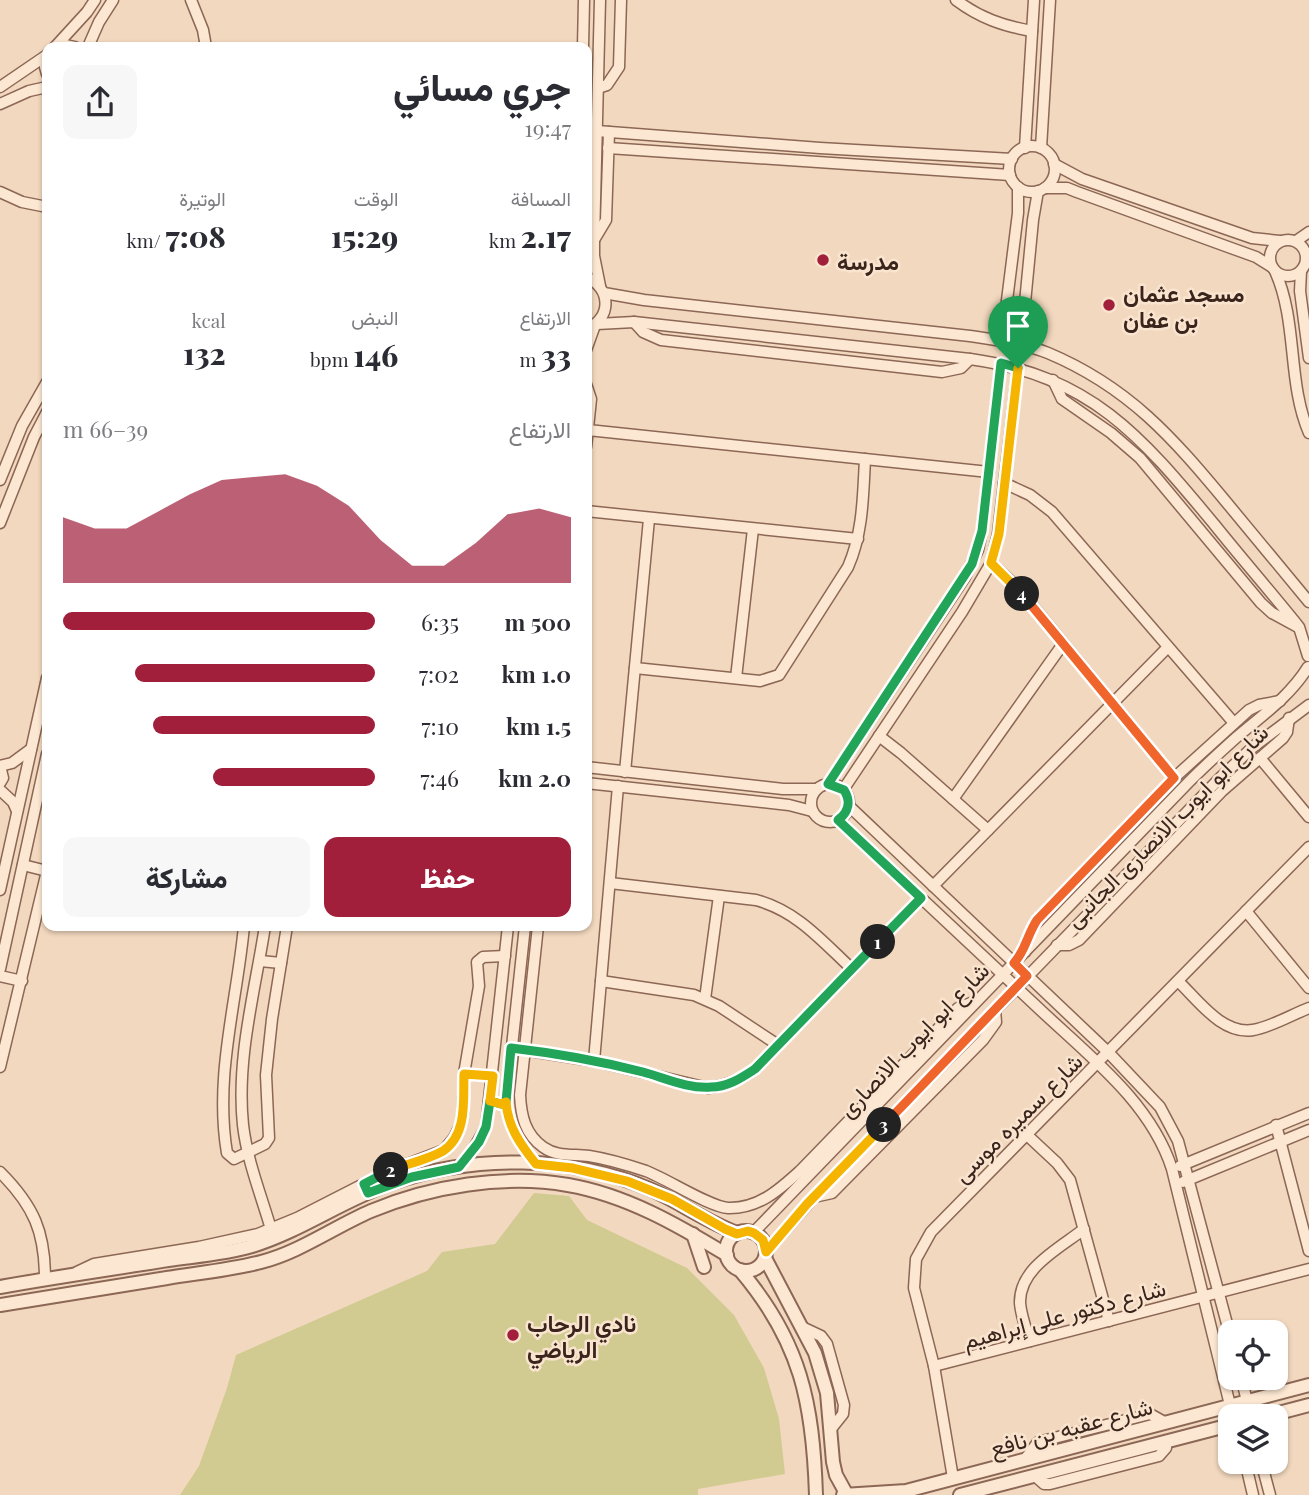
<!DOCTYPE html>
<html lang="ar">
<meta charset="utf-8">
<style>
:root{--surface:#fff;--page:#f7f7f7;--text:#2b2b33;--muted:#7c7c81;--accent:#a11f3b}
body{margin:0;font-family:"Playfair Display",Vazirmatn,serif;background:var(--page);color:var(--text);direction:rtl;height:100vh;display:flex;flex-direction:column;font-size:26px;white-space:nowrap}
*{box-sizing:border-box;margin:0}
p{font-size:23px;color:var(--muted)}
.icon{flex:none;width:38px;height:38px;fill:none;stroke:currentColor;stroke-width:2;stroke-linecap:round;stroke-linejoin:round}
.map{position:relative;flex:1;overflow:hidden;direction:ltr}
.details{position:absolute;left:42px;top:42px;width:550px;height:889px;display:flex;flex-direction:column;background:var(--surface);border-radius:14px;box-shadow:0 2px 5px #0004;direction:rtl}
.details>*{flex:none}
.controls{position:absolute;left:1218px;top:1320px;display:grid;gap:14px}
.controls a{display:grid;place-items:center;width:70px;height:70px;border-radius:14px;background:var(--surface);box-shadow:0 2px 5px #0004;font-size:35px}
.pin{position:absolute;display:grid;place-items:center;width:60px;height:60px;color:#fff;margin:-72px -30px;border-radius:50% 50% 50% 0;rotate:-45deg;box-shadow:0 0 7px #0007}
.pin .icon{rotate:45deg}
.km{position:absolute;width:35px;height:35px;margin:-18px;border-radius:50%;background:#222;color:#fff;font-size:19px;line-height:35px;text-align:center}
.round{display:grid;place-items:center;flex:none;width:74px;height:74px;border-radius:14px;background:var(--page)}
.summary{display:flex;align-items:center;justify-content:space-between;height:119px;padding:0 21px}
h1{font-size:38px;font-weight:800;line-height:52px}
.figures{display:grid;grid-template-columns:repeat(3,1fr);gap:10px;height:119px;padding:7px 21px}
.figures div{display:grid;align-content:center}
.figures b{font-size:30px;font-weight:800}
.figures small{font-size:19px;font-weight:400}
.figures p{font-size:19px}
.chart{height:196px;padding:14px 21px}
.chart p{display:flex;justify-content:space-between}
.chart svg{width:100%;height:126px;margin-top:7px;fill:var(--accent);opacity:.7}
.action{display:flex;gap:14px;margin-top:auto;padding:14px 21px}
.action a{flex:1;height:80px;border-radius:14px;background:var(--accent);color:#fff;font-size:28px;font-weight:800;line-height:80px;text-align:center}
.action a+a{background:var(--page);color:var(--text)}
ul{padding:0 21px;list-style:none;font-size:23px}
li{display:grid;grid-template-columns:112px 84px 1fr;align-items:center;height:52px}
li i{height:18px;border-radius:9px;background:var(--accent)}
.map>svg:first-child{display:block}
.garden{fill:#d1cb91}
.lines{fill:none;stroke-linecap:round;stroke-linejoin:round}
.minor-casing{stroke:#8c6755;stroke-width:13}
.tertiary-casing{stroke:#8c6755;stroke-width:16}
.minor{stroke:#fce7d2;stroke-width:10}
.tertiary{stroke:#fce7d2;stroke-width:12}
.split-1-casing{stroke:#fff;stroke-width:14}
.split-2-casing{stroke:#fff;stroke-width:14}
.split-3-casing{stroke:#fff;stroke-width:14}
.split-4-casing{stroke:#fff;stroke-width:14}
.split-5-casing{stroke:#fff;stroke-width:14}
.split-1{stroke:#22a559;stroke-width:9}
.split-2{stroke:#22a559;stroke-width:9}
.split-3{stroke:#f5b400;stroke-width:9}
.split-4{stroke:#f0652b;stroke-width:9}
.split-5{stroke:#f5b400;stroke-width:9}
.poi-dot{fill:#a11f3b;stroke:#f9e4cf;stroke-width:2.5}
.labels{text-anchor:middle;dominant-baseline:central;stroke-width:5;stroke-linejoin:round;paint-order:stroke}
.poi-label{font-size:23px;font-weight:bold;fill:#3a241b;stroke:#f9e4cf;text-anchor:start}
.street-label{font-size:23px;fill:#3a241b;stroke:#f9e4cf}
</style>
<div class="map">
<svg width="1309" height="1495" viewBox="0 0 1309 1495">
<rect width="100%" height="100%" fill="#f2d8be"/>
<polygon class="garden" points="534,1193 569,1196 587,1220 687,1268 734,1315 764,1368 779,1419 785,1474 698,1489 698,1495 180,1495 199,1466 227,1388 236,1355 427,1271 442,1252 495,1244"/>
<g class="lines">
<g class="minor-casing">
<g id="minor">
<polyline points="191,0 203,30 206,47"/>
<path d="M956,0C980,18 1003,26 1032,31"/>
<polyline points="55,47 87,12 95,0"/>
<polyline points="56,47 65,45 75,47"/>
<polyline points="88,47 99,22 113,0"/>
<polyline points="583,47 584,0"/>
<polyline points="47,56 45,67 47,74"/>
<polyline points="0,87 47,55"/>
<polyline points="598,88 607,85 619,67 621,0"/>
<polyline points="0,104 29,91 47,87"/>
<polyline points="597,131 820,148 1012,159"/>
<circle cx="1032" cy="169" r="23"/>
<polyline points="608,148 1010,175"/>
<polyline points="1025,148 1034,0"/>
<polyline points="1041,148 1050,0"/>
<polyline points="1054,164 1082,179 1252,238 1280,241"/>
<polyline points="1045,188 1067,188 1077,192 1231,248 1256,257 1272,267"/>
<polyline points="0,192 22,202 47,207"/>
<circle cx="1288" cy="258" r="18"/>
<polyline points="594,240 606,220 609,132"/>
<polyline points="1296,241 1309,232"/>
<path d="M1275,271C1298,322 1287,382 1309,433"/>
<polyline points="1301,271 1300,291 1309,358"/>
<path d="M586,277C612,288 612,319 586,329"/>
<polyline points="600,286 594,256 594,240 600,0"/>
<path d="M604,293L644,300L970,336C997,340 1023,343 1048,353C1129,387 1173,438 1227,503C1254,536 1282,569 1309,602"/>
<polyline points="634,322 643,332 661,340 942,372 961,368 970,359"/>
<path d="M597,324L634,322L970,359C1091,376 1140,435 1214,524C1242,559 1271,592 1299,627L1308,656"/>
<polyline points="1002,340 1018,213 1018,187"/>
<polyline points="1021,344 1033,220 1038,191"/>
<polyline points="586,350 595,325"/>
<polyline points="1053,380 1062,399 1111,433 1140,458 1261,603 1272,613 1298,627"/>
<polyline points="586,384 591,399 586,447"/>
<polyline points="588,430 989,472"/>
<polyline points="0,480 22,426 47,382"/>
<polyline points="1004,483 1030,495 1052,512 1234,723"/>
<polyline points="586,511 858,539"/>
<polyline points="0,523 34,437 47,412"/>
<polyline points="991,563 1017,587 1174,778"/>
<path d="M635,668L760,681L779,675L848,567C863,533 863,496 865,459"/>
<polyline points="736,678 753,529"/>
<polyline points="879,736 901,753 988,830"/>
<polyline points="1260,758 1309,817"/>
<polyline points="0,766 12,763 31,749"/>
<polyline points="586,767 783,789 817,789"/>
<polyline points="625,772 649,519"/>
<polyline points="0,783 3,778 0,766"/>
<polyline points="586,783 789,805 812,811"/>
<polyline points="828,784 965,577 978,550 982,531 1001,363"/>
<circle cx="830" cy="803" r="19"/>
<polyline points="0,790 13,802 17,811"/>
<polyline points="843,790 962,612 991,563 998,534 1018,367"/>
<polyline points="953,799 1063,644"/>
<polyline points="848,805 1108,1052 1160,1107 1178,1141 1230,1335"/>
<path d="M838,820C903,881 968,942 1033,1003C1084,1052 1150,1100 1172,1169L1230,1405"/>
<polyline points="23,865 47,871"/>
<path d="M610,883L756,900C797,911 822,941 852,969"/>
<polyline points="933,886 1168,647"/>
<polyline points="0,890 47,678"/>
<polyline points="1246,911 1309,988"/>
<path d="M244,926C237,1002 214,1076 227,1153L234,1159L265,1144L269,1138L266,1075L272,1019L287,926"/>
<path d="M265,926C255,991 236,1059 243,1125C247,1160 261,1195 271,1229"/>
<path d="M525,926L506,1102C508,1127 520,1144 536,1164"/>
<path d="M538,926L520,1095C521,1116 525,1134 543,1147C557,1157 572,1154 589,1156C608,1159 628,1165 646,1171C667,1179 710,1207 728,1208C759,1209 780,1189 801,1170L958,1008L976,1001"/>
<polyline points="1057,945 1069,945 1079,940 1222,791 1283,738 1287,732 1289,718"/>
<polyline points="1025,952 1027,941 1036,921 1174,778 1249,710 1259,705 1280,701"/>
<polyline points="260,961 281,963"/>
<polyline points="0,969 47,754"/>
<polyline points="0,976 22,981"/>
<polyline points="601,981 694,995 719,1006 778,1045"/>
<path d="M1178,981C1198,1000 1222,1035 1253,1030C1271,1027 1291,1015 1309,1008"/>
<polyline points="705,999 719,896"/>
<path d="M511,1048L594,1061L708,1088C726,1086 740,1080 755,1069L921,898"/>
<polyline points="594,1061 618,786"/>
<polyline points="0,1067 47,871"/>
<polyline points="464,1074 493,1076"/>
<polyline points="1276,1125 1309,1251"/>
<polyline points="1027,1135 1057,1163 1070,1180 1109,1321"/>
<polyline points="1180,1166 1309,1113"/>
<polyline points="459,1167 470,1155 486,1127 508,926"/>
<path d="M0,1172C34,1206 45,1232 45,1279"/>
<polyline points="1183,1182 1309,1130"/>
<polyline points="814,1197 832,1193 983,1040 996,1022 995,1010"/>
<path d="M754,1232L1182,789C1200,770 1219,753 1238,736C1264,714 1290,696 1308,667"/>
<polyline points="766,1252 814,1197 1219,779 1253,747 1309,705"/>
<polyline points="77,1272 94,1264 199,1247 258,1234 297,1218 389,1171 444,1150 454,1138 461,1124 463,1112 464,1074 479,986 477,962 483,957 505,956"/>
<polyline points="804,1328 821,1336 827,1344 844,1405 843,1414 831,1429"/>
<path d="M1030,1341C1026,1329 1021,1316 1020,1303C1019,1268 1060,1248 1084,1229"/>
<polyline points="934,1366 1309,1269"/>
<polyline points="1241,1377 1247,1401"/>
<polyline points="1026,1458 1038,1442 1150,1414 1166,1423"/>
<polyline points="1245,1461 1253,1495"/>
<polyline points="1261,1461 1270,1495"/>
<polyline points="1035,1476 1044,1484 1050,1484 1159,1456 1166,1448 1166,1442"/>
<polyline points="953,1478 934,1366 914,1288 916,1259 931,1232 1309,847"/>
</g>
</g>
<g class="tertiary-casing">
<g id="tertiary">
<circle cx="746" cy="1251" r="20"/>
<polyline points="693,1234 704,1267"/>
<polyline points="765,1258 815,1353 827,1393 833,1462 836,1475 847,1495"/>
<path d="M740,1270C801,1342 813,1403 816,1495"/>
<path d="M0,1287C56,1277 112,1269 168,1260C196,1256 225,1254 252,1246C301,1231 343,1200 392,1183C475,1154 571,1155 652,1190C681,1203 707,1222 737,1233"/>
<path d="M0,1305C56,1296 111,1287 167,1278C198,1273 230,1270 261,1262C300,1252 334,1227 371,1211C431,1186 504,1174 568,1185C626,1195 678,1225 727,1255"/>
<polyline points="1267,1416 1309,1405"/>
<polyline points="843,1495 906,1491 1309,1385"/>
<polyline points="960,1495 1230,1425"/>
</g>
</g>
<use href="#minor" class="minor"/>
<use href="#tertiary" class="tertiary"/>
</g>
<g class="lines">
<g class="split-1-casing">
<path id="split-1" d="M878,942L921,898L838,820C849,812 851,801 844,790L828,784L972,564L982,531L1001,363L1018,368"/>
</g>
<g class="split-2-casing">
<path id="split-2" d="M391,1170L364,1184L368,1193L412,1177L459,1167L479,1142L486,1127L490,1101L501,1104L506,1102L511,1048C555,1053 600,1061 643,1072C665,1078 688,1089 711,1087C728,1087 741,1078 755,1069L878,942"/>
</g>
<g class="split-3-casing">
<path id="split-3" d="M391,1170C407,1164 427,1160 443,1151C468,1134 463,1099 464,1074L493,1076L490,1101L501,1104L506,1102C508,1127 520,1144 536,1164L573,1168L627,1181L672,1199L725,1229L737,1234L748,1231L754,1233L763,1240L766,1252L807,1204L884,1125"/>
</g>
<g class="split-4-casing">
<path id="split-4" d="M884,1125L1027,976L1014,963C1026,950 1027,935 1037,920L1174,778L1022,594"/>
</g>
<g class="split-5-casing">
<polyline id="split-5" points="1018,368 999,534 991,563 1022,594"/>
</g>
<use href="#split-1" class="split-1"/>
<use href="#split-2" class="split-2"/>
<use href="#split-3" class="split-3"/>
<use href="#split-4" class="split-4"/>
<use href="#split-5" class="split-5"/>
</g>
<g class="poi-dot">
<circle cx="823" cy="260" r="7"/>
<circle cx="1109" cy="305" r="7"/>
<circle cx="513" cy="1335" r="7"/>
</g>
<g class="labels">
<g class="poi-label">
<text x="837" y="260">مدرسة</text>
<text x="1123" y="292">مسجد عثمان<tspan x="1123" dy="26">بن عفان</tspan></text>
<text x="527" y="1322">نادي الرحاب<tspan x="527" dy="26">الرياضي</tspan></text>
</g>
<g class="street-label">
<text transform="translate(1166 825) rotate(-45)">شارع ابو ايوب الانصارى الجانبى</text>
<text transform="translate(913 1039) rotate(-46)">شارع ابو ايوب الانصارى</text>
<text transform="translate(1017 1117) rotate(-45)">شارع سميره موسى</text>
<text transform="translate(1064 1313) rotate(-15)">شارع دكتور على إبراهيم</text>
<text transform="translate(1071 1426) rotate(-15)">شارع عقبه بن نافع</text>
</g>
</g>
</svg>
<div class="controls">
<a><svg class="icon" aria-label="locate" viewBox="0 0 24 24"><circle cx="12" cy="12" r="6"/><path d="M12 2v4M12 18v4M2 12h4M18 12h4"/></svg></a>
<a><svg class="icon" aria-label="layers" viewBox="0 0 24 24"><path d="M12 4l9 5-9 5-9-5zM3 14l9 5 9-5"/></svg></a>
</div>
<div class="pin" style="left:1018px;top:368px;background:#1e9e55"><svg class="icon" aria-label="arrive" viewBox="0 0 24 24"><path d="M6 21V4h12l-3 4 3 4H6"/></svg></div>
<b class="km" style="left:878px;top:942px">1</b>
<b class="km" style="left:391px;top:1170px">2</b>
<b class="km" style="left:884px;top:1125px">3</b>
<b class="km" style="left:1022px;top:594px">4</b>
<section class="details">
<div class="summary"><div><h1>جري مسائي</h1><p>19:47</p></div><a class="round"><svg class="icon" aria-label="share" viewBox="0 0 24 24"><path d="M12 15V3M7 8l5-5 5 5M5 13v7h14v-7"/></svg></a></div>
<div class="figures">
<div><p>المسافة</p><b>2.17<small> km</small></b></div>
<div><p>الوقت</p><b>15:29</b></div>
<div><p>الوتيرة</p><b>7:08<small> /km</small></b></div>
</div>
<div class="figures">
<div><p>الارتفاع</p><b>33<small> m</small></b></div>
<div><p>النبض</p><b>146<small> bpm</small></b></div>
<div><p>kcal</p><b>132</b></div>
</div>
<div class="chart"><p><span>الارتفاع</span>39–66 m</p>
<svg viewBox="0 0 160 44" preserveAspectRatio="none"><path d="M0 44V21L10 25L20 25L30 19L40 13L50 8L60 7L70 6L80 10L90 17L100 29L110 38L120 38L130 30L140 20L150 18L160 21V44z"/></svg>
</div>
<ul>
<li><b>500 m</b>6:35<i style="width:100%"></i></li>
<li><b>1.0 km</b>7:02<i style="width:77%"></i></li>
<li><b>1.5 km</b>7:10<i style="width:71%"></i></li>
<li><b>2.0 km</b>7:46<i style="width:52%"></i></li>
</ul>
<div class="action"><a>حفظ</a><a>مشاركة</a></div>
</section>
</div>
